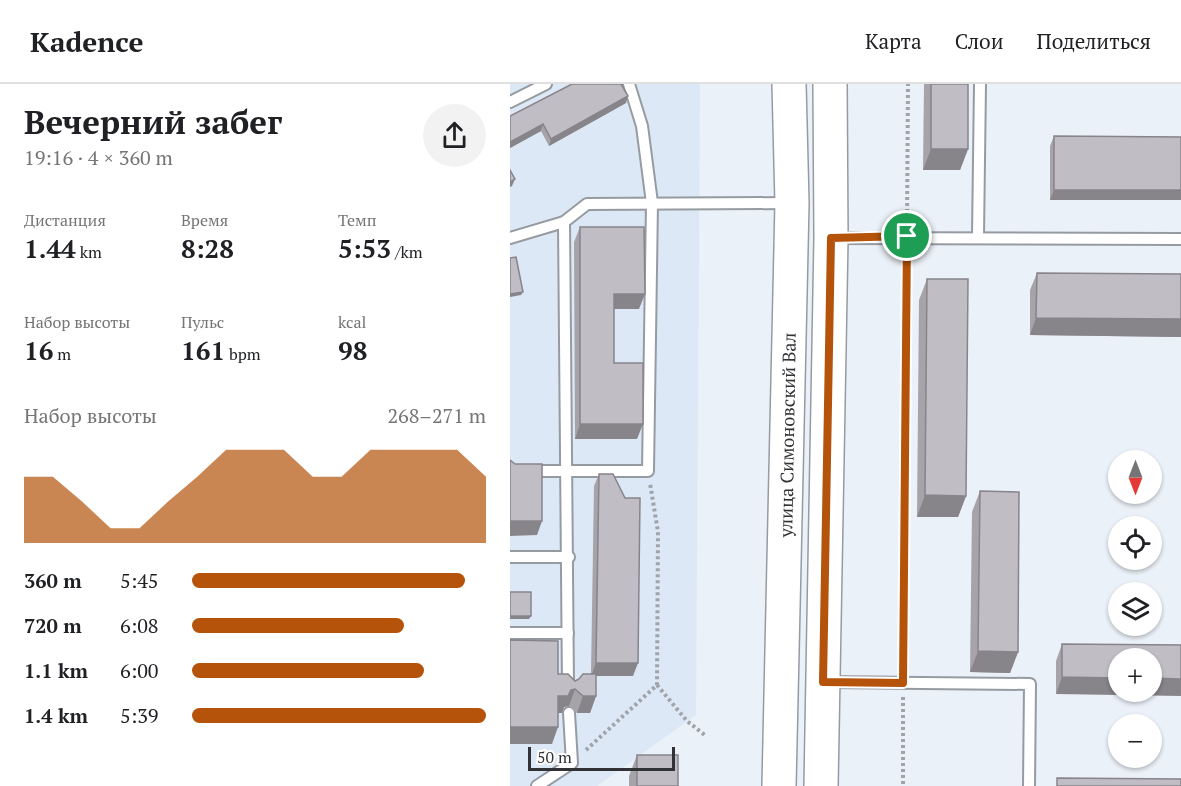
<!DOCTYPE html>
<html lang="ru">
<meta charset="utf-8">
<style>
:root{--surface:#fff;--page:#f2f2f2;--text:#202124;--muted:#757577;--line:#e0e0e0;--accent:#b45309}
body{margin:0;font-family:"PT Serif",serif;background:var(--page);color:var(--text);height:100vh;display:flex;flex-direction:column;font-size:22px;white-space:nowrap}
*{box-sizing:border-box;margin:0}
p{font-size:20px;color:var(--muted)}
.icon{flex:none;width:33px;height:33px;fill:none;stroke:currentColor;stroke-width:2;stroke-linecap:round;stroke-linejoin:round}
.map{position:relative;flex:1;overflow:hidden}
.side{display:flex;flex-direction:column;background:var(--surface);width:510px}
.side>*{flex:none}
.needle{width:39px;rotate:180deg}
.buttons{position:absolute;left:598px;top:366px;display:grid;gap:12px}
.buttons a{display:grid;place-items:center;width:54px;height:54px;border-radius:50%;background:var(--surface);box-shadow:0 2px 4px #0004;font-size:30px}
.scale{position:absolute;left:18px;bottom:15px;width:147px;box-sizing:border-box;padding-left:6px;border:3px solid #303235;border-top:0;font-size:16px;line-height:21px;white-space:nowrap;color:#303235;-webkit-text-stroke:4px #fefefe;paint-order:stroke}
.pin{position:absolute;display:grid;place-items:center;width:51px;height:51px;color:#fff;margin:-26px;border:3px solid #fff;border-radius:50%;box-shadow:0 2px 6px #0007}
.round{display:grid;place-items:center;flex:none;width:63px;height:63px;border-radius:32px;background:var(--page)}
.head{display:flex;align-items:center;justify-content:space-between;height:102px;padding:0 24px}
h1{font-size:33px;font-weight:800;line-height:45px}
.stats{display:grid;grid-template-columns:repeat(3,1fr);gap:9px;height:102px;padding:6px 24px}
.stats div{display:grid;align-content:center}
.stats b{font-size:26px;font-weight:800}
.stats small{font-size:16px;font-weight:400}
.stats p{font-size:16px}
.chart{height:168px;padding:12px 24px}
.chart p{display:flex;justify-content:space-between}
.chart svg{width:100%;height:108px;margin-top:6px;fill:var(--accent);opacity:.7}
ul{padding:0 24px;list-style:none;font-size:20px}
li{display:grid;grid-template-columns:96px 72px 1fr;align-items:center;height:45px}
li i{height:15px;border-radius:8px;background:var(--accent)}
header{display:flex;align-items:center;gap:36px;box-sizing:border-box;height:84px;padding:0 30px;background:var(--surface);border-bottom:2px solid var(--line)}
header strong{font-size:28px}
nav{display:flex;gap:33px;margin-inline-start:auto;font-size:21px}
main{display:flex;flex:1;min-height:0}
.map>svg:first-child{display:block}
.built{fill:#dce8f5}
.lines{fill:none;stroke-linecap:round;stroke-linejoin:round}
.service-casing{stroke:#969ba2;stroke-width:14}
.primary-casing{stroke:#969ba2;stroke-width:36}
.path{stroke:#a0a4aa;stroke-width:4;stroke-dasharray:3 3;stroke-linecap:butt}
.service{stroke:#fff;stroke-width:10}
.primary{stroke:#fff;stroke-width:33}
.wall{fill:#a6a3a9}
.shaded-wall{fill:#87848a}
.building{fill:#c1bdc5;stroke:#87848a;stroke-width:1.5}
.route-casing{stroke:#fff;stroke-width:12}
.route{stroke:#b45309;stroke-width:8}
.labels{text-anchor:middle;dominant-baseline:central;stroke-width:4.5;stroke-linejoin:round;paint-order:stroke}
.street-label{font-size:18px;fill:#303235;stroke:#fefefe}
</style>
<header>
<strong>Kadence</strong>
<nav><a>Карта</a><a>Слои</a><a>Поделиться</a></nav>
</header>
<main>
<section class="side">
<div class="head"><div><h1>Вечерний забег</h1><p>19:16 · 4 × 360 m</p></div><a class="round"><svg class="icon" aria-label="share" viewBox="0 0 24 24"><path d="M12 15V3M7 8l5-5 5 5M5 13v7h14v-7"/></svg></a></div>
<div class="stats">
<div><p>Дистанция</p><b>1.44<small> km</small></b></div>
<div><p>Время</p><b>8:28</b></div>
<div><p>Темп</p><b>5:53<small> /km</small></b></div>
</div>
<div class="stats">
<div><p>Набор высоты</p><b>16<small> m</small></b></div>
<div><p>Пульс</p><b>161<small> bpm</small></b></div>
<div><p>kcal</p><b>98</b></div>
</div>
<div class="chart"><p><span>Набор высоты</span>268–271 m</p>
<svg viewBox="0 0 160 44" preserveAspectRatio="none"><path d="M0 44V17L10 17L20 27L30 38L40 38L50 27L60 17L70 6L80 6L90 6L100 17L110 17L120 6L130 6L140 6L150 6L160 17V44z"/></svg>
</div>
<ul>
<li><b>360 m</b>5:45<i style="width:93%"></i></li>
<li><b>720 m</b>6:08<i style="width:72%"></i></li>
<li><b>1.1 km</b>6:00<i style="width:79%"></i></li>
<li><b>1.4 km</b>5:39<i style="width:100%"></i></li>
</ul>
</section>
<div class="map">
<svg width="671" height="702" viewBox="0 0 671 702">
<rect width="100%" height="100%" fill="#ebf1f8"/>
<polygon class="built" points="0,0 189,0 190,4 186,631 87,702 0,702"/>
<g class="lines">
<g class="service-casing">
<g id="service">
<polyline points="0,18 36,0"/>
<polyline points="54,138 58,603"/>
<polyline points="468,152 470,0"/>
<polyline points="0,154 54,138 77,120 278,119"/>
<polyline points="323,154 671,155"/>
<polyline points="0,387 138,387 142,119 132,42 119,0"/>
<polyline points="0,473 59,473"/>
<polyline points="0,549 58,549"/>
<polyline points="316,598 520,600 519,702"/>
<polyline points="27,702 62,679 59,629"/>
</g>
</g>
<g class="primary-casing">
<g id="primary">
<polyline points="269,702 282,119 279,0"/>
<polyline points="311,702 321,154 320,0"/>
</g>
</g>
<g class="path">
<polyline points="397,140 398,0"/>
<polyline points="393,584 397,169"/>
<polyline points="147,601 177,637 196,652"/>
<polyline points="393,613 393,702"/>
<polyline points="76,666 147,601 148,448 140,399"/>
</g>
<use href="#service" class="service"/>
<use href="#primary" class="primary"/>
</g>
<g class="wall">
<polygon points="414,0 458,0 458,65 450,86 413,86"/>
<polygon points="116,19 39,62 31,47 0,64 0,32"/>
<polygon points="544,52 671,53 671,116 540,116 540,62"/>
<polygon points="70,143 129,225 104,225 104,279 127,355 65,355 64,158"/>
<polygon points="527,189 671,190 671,253 520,251 520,206"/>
<polygon points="417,195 456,412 448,433 407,433 409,216"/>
<polygon points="89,390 123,592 86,592 86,612 80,629 67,629 59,622 54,623 52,629 48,629 42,660 48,590 65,597 81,590 84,402"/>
<polygon points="470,407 508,568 500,589 460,588 462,428"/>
<polygon points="552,560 671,561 546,610 546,577"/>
<polygon points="127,671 168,702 119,702 119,692"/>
</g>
<g class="shaded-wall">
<polygon points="118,12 116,19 39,62 41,55"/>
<polygon points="33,40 31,47 0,64 0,58"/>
<polygon points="421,65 458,65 450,86 413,86"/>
<polygon points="5,95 2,102 0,103 0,98"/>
<polygon points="544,106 671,106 671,116 540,116"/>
<polygon points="13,208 11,211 0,213 0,210"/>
<polygon points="104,210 135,210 129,225 98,225"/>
<polygon points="526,234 671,235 671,253 520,251"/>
<polygon points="70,340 133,340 127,355 65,355"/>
<polygon points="415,411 456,412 448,433 407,433"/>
<polygon points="0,437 32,437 27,451 0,452"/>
<polygon points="0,532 21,532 19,535 0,535"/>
<polygon points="468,567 508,568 500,589 460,588"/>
<polygon points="86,579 128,579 123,592 81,592"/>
<polygon points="552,593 609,594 609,608 642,608 642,594 671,595 671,612 546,610"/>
<polygon points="65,605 59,622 54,623 52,629 42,629 48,612"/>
<polygon points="73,612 86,612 80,629 67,629"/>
<polygon points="0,643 48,643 42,660 0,660"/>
</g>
<g class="building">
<polygon points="62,0 111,0 118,12 41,55 33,40 0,58 0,32"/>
<rect x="421" y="0" width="37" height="65"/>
<polygon points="544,52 671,53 671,106 544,106"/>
<polygon points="0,86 5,95 0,98"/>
<polygon points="70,143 134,143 135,210 104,210 104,279 133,279 133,340 70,340"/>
<polygon points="6,173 13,208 0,210 0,174"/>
<polygon points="527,189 671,190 671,235 526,234"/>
<polygon points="417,195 458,195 456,412 415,411"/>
<polygon points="0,376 5,380 32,380 32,437 0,437"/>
<polygon points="89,390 103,390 115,414 130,414 128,579 86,579"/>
<polygon points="470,407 509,408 508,568 468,567"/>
<rect x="0" y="508" width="21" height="24"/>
<polygon points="0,556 48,557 48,590 58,590 65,597 69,595 73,590 86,590 86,612 73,612 65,605 61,606 58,612 48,612 48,643 0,643"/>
<polygon points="552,560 671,561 671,595 642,594 642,574 609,574 609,594 552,593"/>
<rect x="127" y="671" width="41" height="31"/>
<polygon points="547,694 671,695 671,702 547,702"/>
</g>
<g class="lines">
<g class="route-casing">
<polygon id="route" points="397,152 393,599 313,598 321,154"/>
</g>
<use href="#route" class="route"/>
</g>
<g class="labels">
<g class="street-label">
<text transform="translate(277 351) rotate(-89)">улица Симоновский Вал</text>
</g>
</g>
</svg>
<div class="buttons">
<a><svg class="needle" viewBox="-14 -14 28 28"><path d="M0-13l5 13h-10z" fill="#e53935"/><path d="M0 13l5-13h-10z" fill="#757577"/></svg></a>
<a><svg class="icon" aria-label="locate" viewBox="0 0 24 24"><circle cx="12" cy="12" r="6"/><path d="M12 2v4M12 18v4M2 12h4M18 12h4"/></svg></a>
<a><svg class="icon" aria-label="layers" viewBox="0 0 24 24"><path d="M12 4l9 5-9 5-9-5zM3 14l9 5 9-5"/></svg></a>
<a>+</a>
<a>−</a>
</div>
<div class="scale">50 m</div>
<div class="pin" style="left:397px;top:152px;background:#1e9e55"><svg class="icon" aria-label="arrive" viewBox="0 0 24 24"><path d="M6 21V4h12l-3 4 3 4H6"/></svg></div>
</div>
</main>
